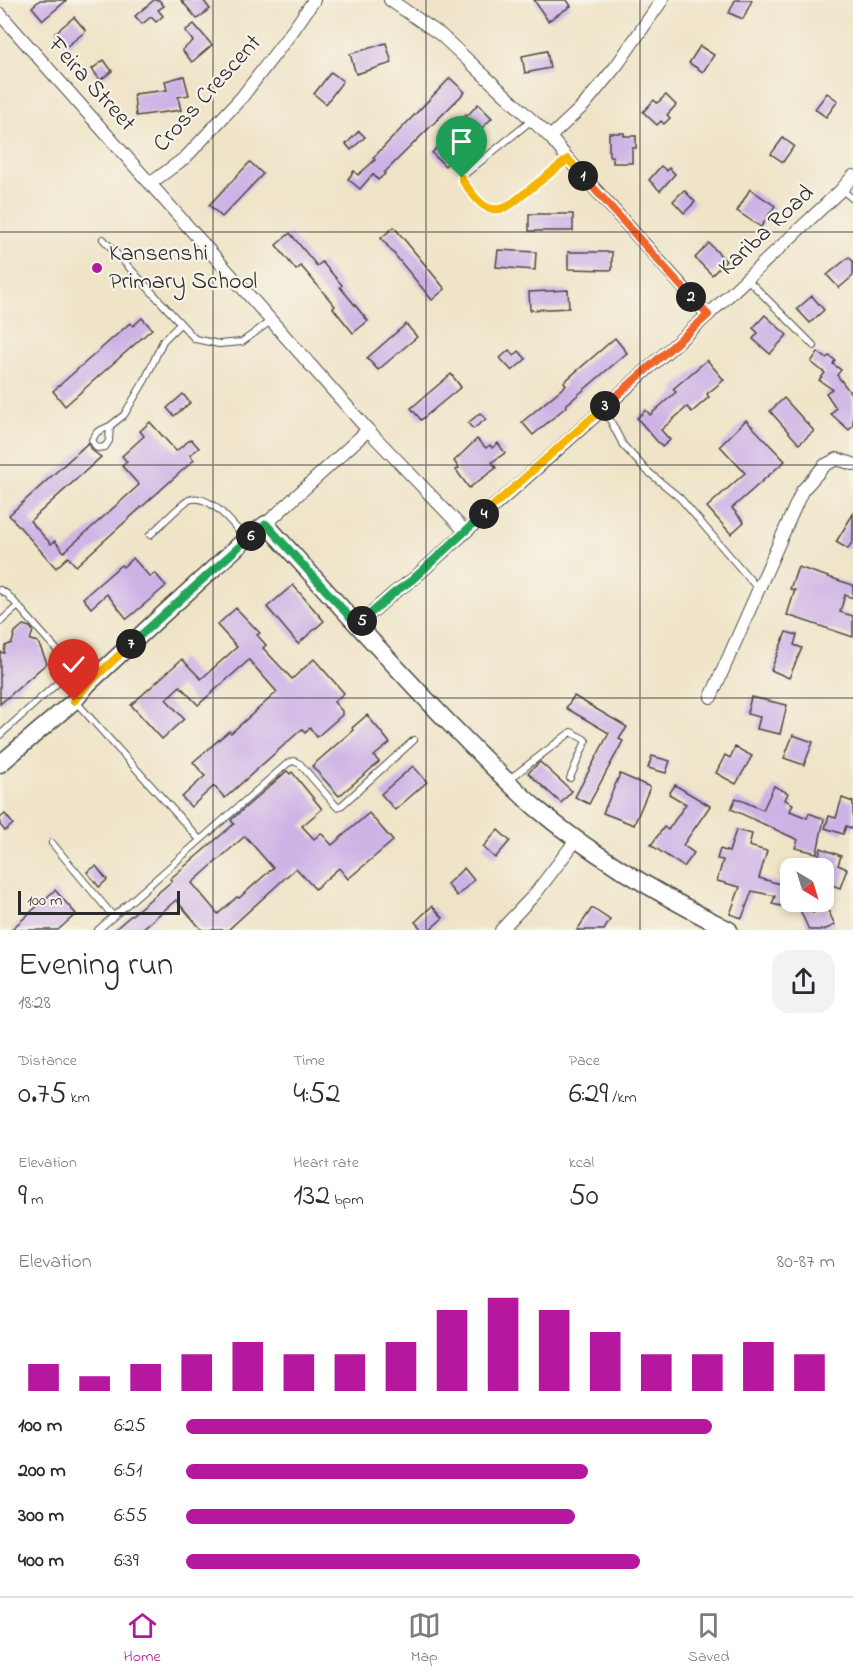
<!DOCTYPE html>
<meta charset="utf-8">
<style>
:root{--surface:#fff;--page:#f2f2f3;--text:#2b2b33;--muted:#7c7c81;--line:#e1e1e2;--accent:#b5179e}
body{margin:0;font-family:"Indie Flower",sans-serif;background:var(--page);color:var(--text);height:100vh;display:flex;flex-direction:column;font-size:22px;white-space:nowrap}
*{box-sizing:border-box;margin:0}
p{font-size:20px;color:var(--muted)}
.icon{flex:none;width:33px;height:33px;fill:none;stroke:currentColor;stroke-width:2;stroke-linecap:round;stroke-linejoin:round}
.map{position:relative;height:930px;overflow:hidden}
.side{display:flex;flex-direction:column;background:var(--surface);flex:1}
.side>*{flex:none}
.needle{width:39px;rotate:142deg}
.fabs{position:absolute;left:780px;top:858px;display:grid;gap:12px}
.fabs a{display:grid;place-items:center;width:54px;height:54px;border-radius:12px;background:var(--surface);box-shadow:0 3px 9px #0003;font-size:30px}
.scale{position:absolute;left:18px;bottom:15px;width:162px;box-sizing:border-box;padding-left:6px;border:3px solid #2b2b2b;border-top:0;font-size:16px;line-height:21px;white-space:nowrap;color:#2b2b2b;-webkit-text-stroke:4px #f7f3e8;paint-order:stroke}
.pin{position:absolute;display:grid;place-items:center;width:51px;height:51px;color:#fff;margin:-62px -26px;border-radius:50% 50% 50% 0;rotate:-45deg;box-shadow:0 0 6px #0007}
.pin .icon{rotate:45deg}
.km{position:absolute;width:30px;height:30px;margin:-15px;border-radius:50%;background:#222;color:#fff;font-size:16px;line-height:30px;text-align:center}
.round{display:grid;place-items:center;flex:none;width:63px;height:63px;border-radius:18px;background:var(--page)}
.head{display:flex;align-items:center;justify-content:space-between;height:102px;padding:0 18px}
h1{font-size:33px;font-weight:600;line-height:45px}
.stats{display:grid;grid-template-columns:repeat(3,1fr);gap:9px;height:102px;padding:6px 18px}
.stats div{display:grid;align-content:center}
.stats b{font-size:30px;font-weight:600}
.stats small{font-size:16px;font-weight:400}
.stats p{font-size:16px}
.chart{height:168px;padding:12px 18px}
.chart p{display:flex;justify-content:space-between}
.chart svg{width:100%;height:108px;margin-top:6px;stroke:var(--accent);stroke-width:6}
ul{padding:0 18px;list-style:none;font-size:20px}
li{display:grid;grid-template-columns:96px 72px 1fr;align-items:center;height:45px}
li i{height:15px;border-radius:8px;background:var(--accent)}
.tab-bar{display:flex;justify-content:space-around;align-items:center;height:84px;border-top:2px solid var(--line);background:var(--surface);font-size:16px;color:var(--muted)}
.tab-bar a{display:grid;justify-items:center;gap:3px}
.tab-bar .active{color:var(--accent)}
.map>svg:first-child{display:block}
.building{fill:#cdb2e6;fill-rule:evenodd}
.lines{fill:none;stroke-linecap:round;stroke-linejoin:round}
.lane-casing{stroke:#484742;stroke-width:8}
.street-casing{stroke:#484742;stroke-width:14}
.secondary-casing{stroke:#484742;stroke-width:19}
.lane{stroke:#fff;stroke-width:6}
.street{stroke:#fff;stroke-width:12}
.secondary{stroke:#fff;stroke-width:16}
.split-1-casing{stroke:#fff;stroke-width:12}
.split-2-casing{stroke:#fff;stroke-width:12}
.split-3-casing{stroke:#fff;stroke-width:12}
.split-4-casing{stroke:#fff;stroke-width:12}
.split-5-casing{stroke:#fff;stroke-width:12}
.split-6-casing{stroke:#fff;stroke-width:12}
.split-7-casing{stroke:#fff;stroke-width:12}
.split-8-casing{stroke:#fff;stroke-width:12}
.split-1{stroke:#f5b400;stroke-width:8}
.split-2{stroke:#f0652b;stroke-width:8}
.split-3{stroke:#f0652b;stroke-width:8}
.split-4{stroke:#f5b400;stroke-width:8}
.split-5{stroke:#22a559;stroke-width:8}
.split-6{stroke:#22a559;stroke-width:8}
.split-7{stroke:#22a559;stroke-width:8}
.split-8{stroke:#f5b400;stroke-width:8}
.grid{fill:none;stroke:#2b2b2b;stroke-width:1.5;stroke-opacity:0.55}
.poi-dot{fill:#b5179e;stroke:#f7f3e8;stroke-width:2}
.labels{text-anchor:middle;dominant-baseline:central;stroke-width:4.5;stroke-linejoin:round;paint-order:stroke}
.street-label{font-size:24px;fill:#2b2b2b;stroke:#f7f3e8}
.poi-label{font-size:24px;fill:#2b2b2b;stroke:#f7f3e8;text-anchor:start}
</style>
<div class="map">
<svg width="853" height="930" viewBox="0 0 853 930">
<rect width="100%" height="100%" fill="#f7f3e8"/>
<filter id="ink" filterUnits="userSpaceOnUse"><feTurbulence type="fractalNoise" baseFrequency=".0167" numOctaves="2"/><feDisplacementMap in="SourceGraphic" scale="12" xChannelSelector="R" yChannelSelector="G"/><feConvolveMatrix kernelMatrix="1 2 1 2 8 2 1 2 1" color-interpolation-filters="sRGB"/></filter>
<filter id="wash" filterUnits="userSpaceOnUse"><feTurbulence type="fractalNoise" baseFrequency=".008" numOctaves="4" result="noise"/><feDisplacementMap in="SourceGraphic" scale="24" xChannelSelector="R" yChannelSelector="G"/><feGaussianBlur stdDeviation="1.35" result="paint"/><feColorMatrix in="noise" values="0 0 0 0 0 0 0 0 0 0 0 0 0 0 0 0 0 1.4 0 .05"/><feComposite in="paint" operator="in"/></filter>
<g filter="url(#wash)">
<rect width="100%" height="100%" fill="#efe4c7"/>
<g id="blocks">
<g class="building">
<polygon points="40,0 67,0 43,20 32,7"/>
<polygon points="154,0 159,0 164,6 158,10 163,16 156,22 151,17 142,24 135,16"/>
<polygon points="181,0 203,0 210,9 197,19"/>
<polygon points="534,0 567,0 571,6 548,21"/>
<polygon points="735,0 752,0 743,19 729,13"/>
<polygon points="74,17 86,31 66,47 55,33"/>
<polygon points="194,24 212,45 192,62 182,50 193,41 185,31"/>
<polygon points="386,43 392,63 356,74 350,54"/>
<polygon points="700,46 714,55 703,72 689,63"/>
<polygon points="547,51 550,68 525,73 522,56"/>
<polygon points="104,60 112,71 100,80 92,69"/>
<polygon points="331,72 343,81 326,104 314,94"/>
<polygon points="184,76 189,95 178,97 181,110 136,116 134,94 167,90 165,81"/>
<polygon points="450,78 465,92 384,173 385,174 378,180 373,174 360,189 348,179 354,171 358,175 375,160 373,158"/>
<polygon points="827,93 838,101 826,117 815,109"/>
<polygon points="666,95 676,105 667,115 670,118 664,124 661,121 657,125 643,112 654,100 657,103"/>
<polygon points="478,104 492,118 445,166 432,153 444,139 443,138 466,114 467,116"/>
<polygon points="359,131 365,137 351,150 346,144"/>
<polygon points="609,133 624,133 624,136 636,136 636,148 632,148 632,163 613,163 613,156 609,156"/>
<polygon points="783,138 794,146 783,162 771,154"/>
<polygon points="250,162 263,174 222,217 209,205"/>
<polygon points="661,166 667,171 669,168 675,174 660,191 649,180"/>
<polygon points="750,189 775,206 761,227 737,211"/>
<polygon points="684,190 695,202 684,213 673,201"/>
<rect x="529" y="214" width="44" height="17"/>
<polygon points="394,227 445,289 432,300 381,238"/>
<polygon points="290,233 317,266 322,262 342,285 340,287 368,321 353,333 333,308 335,306 301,266 296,270 276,245"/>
<polygon points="709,243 726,261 712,275 695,258"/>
<polygon points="498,250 536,252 535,270 496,267"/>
<polygon points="568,252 612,252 612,270 568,269"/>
<polygon points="849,257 853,262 853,276 839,288 827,275"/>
<polygon points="568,290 569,308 530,310 529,292"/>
<polygon points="812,296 824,310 810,323 797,309"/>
<polygon points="765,315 787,335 770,354 753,339 758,333 753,328"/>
<polygon points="142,318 152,329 65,406 53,391 130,323 133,326"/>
<polygon points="406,324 417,337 378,370 367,358"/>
<polygon points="615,338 627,353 566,405 567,406 533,435 522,422 566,385 564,382"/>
<polygon points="509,350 514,356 519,351 526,359 512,371 500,358"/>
<polygon points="818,352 826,358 829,356 835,360 833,364 841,370 837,375 853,396 853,425 849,430 831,414 836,408 826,393 832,389 819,380 825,373 811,362"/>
<polygon points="707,360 724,380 707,394 709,397 692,412 687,407 661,430 670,440 662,447 637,418 646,410 650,415 676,392 673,389"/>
<polygon points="451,374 461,387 421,420 411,408"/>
<polygon points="183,394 190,403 174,416 167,408"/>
<polygon points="784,398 814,431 799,444 770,411"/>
<polygon points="480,413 486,419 473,429 468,423"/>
<polygon points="746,420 785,461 732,508 744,522 731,534 707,507 745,473 720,446"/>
<polygon points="150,422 176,451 191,439 199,448 190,455 194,460 76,566 68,557 56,568 9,515 88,443 93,451 101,457 30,521 51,544 55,541 64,552 139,485 122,466 127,462 122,456 144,436 140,431"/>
<polygon points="477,439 486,448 490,445 492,448 498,443 505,453 492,462 496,468 469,488 456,470 459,468 454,461"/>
<polygon points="853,514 853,541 848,549 836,542"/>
<polygon points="133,558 150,577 155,573 166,586 127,619 107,594 91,608 83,598 121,565 123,567"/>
<polygon points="798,567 853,585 853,598 845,595 840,612 853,616 853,637 787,615 795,590 790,589"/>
<polygon points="293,585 324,621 298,644 267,607"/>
<polygon points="236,608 260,633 257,635 266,645 263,648 292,679 314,659 344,693 334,702 342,711 342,715 317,737 310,728 305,733 302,729 225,798 214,786 191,807 182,797 205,776 193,762 229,731 231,733 277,692 249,660 198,705 180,686 166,699 184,719 162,739 131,705 182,659 201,679 237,647 217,625"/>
<polygon points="23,625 30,627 33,631 30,640 38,642 47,663 0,704 0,652 4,653 5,646 12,643 15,632"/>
<polygon points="786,632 797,635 794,645 802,648 789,678 771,670"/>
<polygon points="574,696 627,727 619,739 623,741 589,804 575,797 609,733 566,708"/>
<polygon points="751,697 787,705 780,734 757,729 760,717 747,714"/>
<polygon points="367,715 390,743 374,756 379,762 339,796 312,766 353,730 352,728"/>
<polygon points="793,735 813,742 804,765 784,758"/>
<polygon points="735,747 752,756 736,784 716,773 725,755 730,758"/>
<polygon points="652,756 670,761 666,773 648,768"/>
<polygon points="540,762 572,791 561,803 528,773"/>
<polygon points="413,766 427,782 395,810 381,794"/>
<path d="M287,771L290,774L292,772L322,809L302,826L314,839L321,833L332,845L369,813L393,841L348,879L339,868L315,889L296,868L228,930H202L176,900L141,930H114L172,881L170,879L234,824L231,820ZM245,836L273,868L239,898L237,897L218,914L192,883Z"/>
<polygon points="620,774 650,787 634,825 603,813"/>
<polygon points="675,785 710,806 683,845 694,853 684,867 651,845 664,827 668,830 686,804 669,794"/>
<polygon points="774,786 788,793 785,800 793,804 790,811 807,818 809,813 824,819 817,853 795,848 798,840 731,809 736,798 763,810"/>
<polygon points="842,798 853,802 853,829 846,826 843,834 825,828 829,816 836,818"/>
<polygon points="5,814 13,824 5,831 0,825 0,818"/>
<polygon points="498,830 510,841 495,858 483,847"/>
<polygon points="736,830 752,834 749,846 767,851 759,878 787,886 781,906 772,904 775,896 752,891 742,918 730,914 740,887 717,881 723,860 717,859 720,849 729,852"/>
<polygon points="821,848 841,856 838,865 847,869 840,888 824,882 824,868 815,868"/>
<polygon points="96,866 107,880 99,887 87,872"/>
<polygon points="464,868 474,880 457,896 447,884"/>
<polygon points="55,890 76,914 58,930 11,930"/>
<polygon points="809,905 813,913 826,906 835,925 824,930 809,930 800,910"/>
<polygon points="432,906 443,918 429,930 422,930 415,922"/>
<polygon points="592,908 610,920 604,930 577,930"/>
</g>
</g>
</g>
<g filter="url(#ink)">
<use href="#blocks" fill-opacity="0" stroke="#484742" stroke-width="1.5"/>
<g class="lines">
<g class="lane-casing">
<g id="lane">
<path d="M532,120L464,175L462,180C475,197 486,219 510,205L568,159"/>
<polyline points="842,190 853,199"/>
<polyline points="103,239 195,339 219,344 242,342 272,320"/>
<polyline points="747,279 814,346"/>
<polyline points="604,408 623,445 646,470 680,498 759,590"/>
<polyline points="110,426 109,441 105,447 97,448 92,440 97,432 110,426 124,415 145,380 163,341 180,324"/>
<path d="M150,535C157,529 183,502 189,500C210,492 234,526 246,539"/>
<polyline points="0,590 7,594 18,606 87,684"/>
<polyline points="0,622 18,606"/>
<polyline points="76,702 200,840"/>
<polyline points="0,735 74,668"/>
<polyline points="507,781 571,732 584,739 586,741 570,778"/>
<polyline points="52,843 113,916"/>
<polyline points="98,930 288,763 294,761 300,764 337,807 342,805 414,740"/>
</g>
</g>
<g class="street-casing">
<g id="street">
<polyline points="390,0 441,35 550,137 568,159 708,315"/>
<polyline points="0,14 368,430 465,531"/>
<polyline points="550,137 584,105 617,65 662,0"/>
<polyline points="151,183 186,157 242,97 294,29 314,0"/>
<polyline points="266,524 368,430"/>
<polyline points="357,625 395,592 412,580 708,315 841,190 853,176"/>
<polyline points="711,697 802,491 825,465 837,459 853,464"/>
<polyline points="501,930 535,894 577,839"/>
</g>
</g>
<g class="secondary-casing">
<path id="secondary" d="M0,764L74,701L88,684L159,618L246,539L266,524C326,591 386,658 448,722C477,751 505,781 536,808C594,857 662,896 729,930"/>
</g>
<use href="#lane" class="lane"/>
<use href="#street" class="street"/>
<use href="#secondary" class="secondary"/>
</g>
</g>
<g class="lines" filter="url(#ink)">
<g class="split-1-casing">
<path id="split-1" d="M462,178V180C475,197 486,219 510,205L568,159L583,176"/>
</g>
<g class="split-2-casing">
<polyline id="split-2" points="583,176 691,297"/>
</g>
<g class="split-3-casing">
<polyline id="split-3" points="605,406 708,315 691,297"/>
</g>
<g class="split-4-casing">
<polyline id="split-4" points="484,514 605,406"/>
</g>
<g class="split-5-casing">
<polyline id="split-5" points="362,621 395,592 412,580 484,514"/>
</g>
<g class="split-6-casing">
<polyline id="split-6" points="251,536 266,524 357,625 362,621"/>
</g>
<g class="split-7-casing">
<polyline id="split-7" points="131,644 251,536"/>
</g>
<g class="split-8-casing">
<polyline id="split-8" points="74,701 88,684 131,644"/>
</g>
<use href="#split-1" class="split-1"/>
<use href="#split-2" class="split-2"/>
<use href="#split-3" class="split-3"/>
<use href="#split-4" class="split-4"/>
<use href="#split-5" class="split-5"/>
<use href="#split-6" class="split-6"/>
<use href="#split-7" class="split-7"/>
<use href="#split-8" class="split-8"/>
</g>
<path class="grid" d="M213,0V930M426,0V930M640,0V930M0,232H853M0,465H853M0,698H853"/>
<circle class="poi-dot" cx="97" cy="268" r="6"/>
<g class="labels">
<g class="street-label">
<text transform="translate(91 85) rotate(48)">Feira Street</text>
<text transform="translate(208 94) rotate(-48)">Cross Crescent</text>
<text transform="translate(767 231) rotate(-43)">Kariba Road</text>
</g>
<g class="poi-label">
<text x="109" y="254">Kansenshi<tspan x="109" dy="28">Primary School</tspan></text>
</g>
</g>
</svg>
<div class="fabs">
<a><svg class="needle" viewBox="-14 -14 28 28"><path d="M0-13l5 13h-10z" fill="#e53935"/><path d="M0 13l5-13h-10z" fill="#7c7c81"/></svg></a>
</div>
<div class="scale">100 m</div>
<div class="pin" style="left:462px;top:178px;background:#1e9e55"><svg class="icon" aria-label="arrive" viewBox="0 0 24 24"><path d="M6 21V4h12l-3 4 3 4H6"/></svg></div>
<div class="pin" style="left:74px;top:701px;background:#d93025"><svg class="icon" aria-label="check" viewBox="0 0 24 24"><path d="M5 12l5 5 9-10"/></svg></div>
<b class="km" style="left:583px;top:176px">1</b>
<b class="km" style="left:691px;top:297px">2</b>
<b class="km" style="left:605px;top:406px">3</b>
<b class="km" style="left:484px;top:514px">4</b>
<b class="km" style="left:362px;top:621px">5</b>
<b class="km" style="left:251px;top:536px">6</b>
<b class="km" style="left:131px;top:644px">7</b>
</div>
<section class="side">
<div class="head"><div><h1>Evening run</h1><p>18:28</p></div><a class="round"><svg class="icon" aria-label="share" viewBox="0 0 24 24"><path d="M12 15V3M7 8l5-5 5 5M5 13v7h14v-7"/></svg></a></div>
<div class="stats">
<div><p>Distance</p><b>0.75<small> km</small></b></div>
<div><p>Time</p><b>4:52</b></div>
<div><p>Pace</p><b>6:29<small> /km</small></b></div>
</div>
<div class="stats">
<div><p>Elevation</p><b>9<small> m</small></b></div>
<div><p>Heart rate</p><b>132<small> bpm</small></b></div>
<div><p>kcal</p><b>50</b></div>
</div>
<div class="chart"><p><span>Elevation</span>80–87 m</p>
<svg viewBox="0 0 160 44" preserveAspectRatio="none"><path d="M5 44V33M15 44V38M25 44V33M35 44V29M45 44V24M55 44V29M65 44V29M75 44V24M85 44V11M95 44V6M105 44V11M115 44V20M125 44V29M135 44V29M145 44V24M155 44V29"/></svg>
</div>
<ul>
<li><b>100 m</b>6:25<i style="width:81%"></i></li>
<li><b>200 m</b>6:51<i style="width:62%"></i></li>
<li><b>300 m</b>6:55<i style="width:60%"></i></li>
<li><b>400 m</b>6:39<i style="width:70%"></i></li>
</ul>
</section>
<nav class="tab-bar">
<a class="active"><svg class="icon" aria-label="home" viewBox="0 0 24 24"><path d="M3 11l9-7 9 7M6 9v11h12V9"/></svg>Home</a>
<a><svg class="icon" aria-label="map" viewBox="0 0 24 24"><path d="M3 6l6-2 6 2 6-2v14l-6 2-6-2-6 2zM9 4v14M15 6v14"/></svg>Map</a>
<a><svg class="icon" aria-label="saved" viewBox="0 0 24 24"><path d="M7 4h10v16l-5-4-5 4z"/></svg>Saved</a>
</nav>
